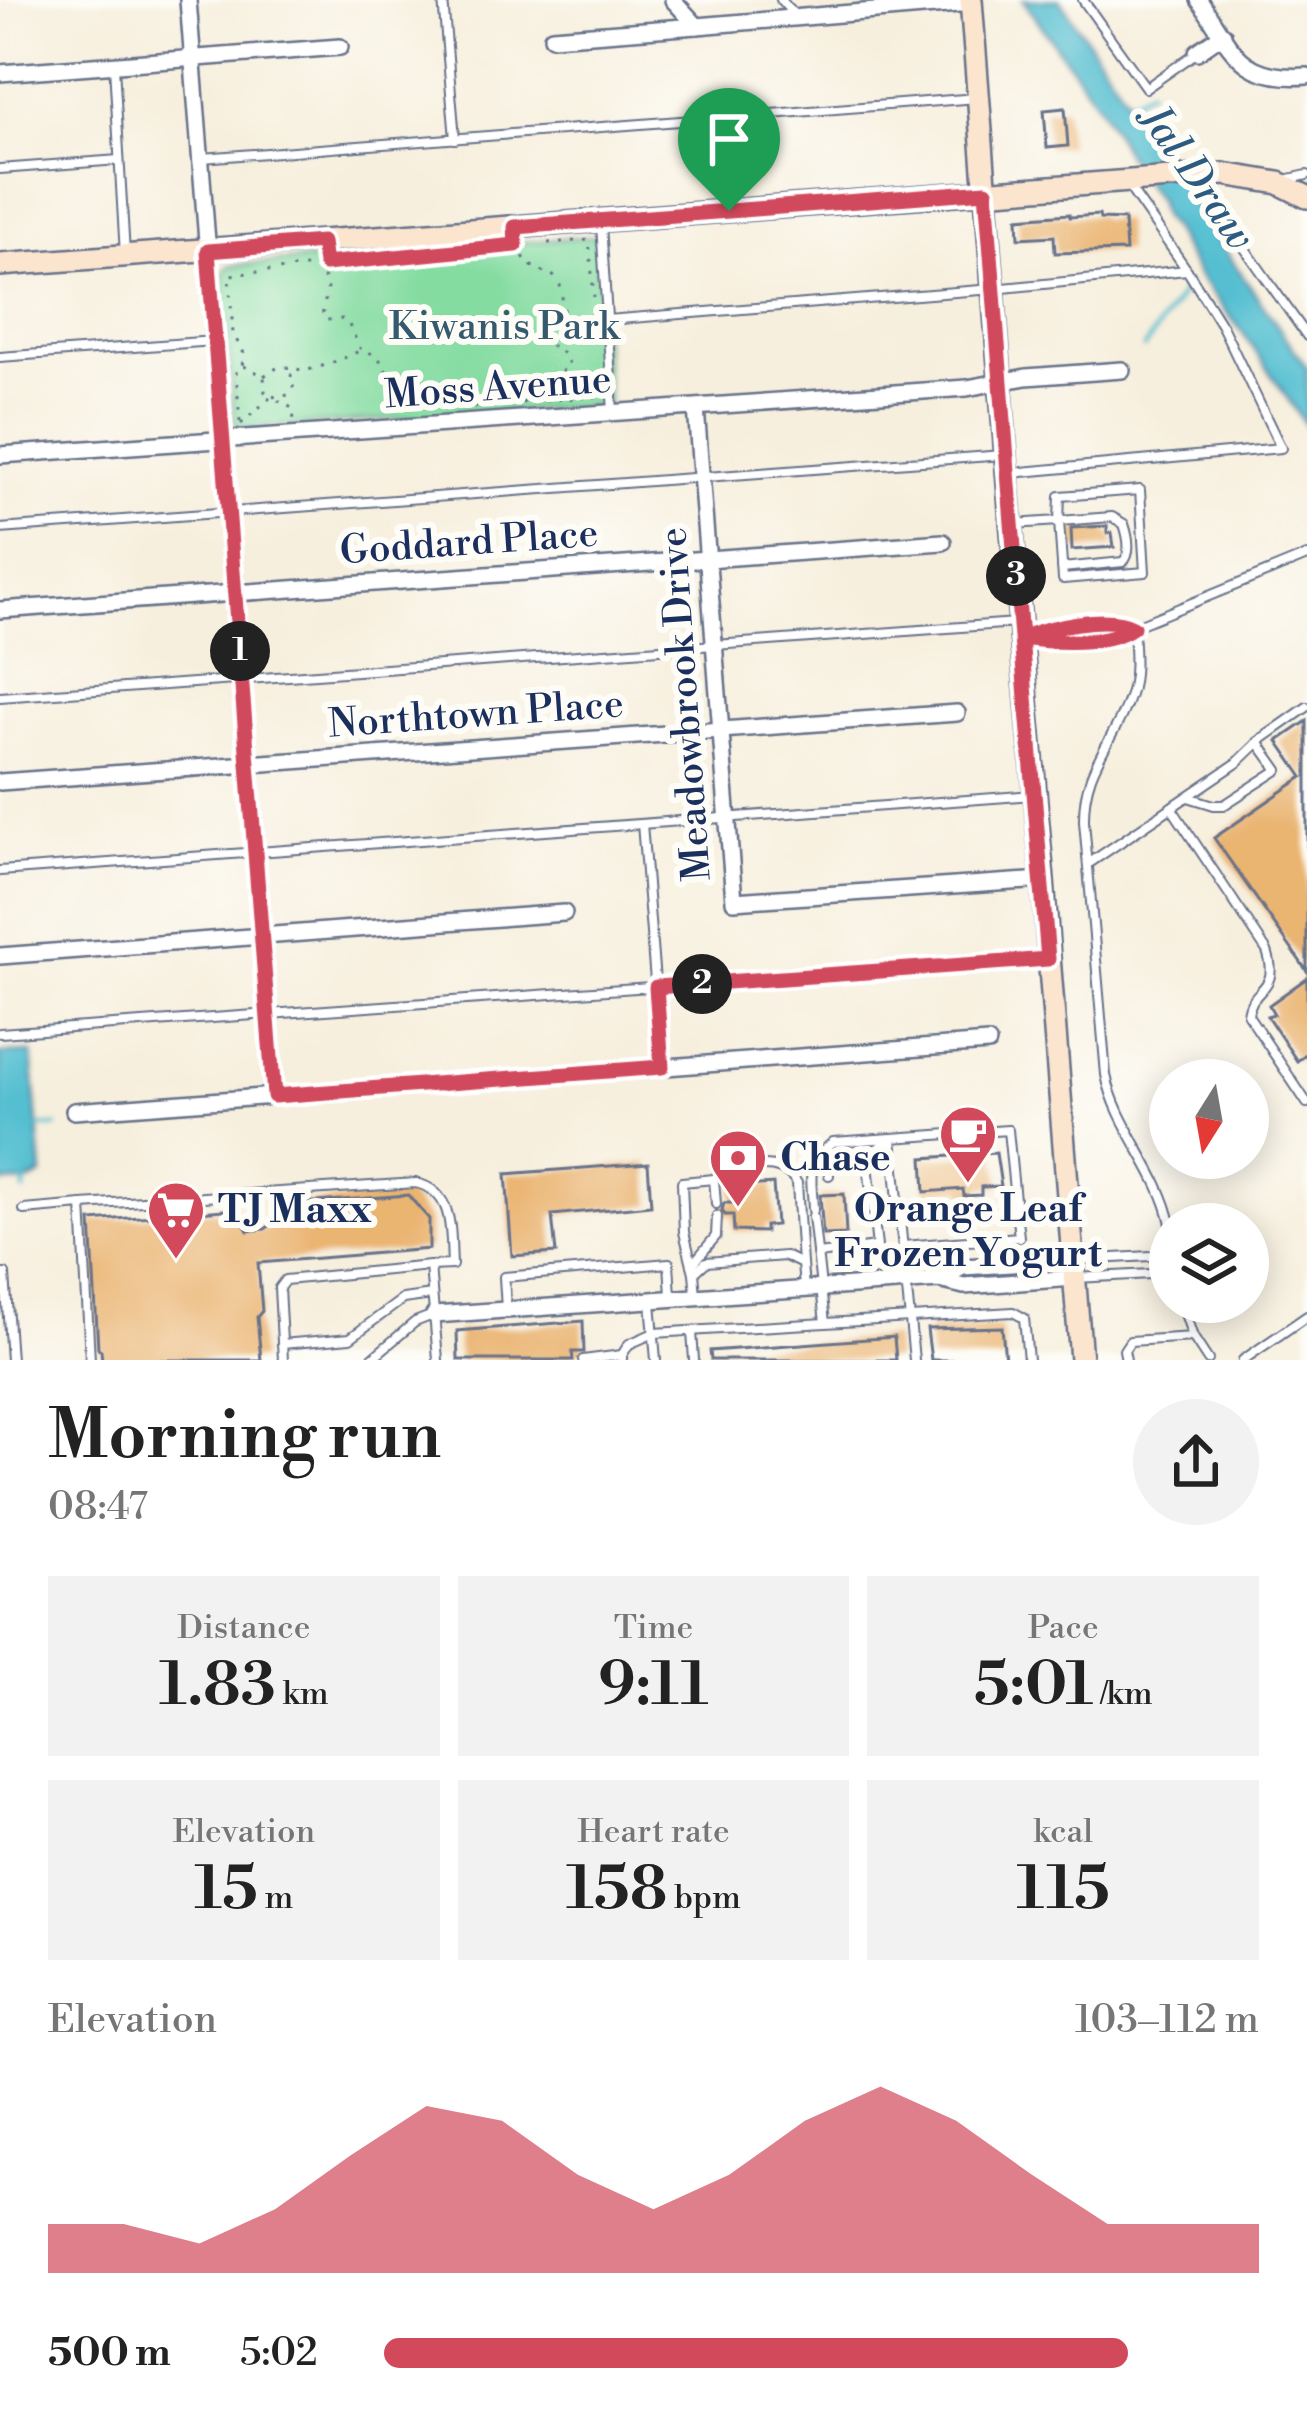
<!DOCTYPE html>
<meta charset="utf-8">
<style>
:root{--surface:#fff;--page:#f2f2f2;--text:#222;--muted:#767676;--accent:#d1495b}
body{margin:0;font-family:"Libre Bodoni",serif;background:var(--page);color:var(--text);height:100vh;display:flex;flex-direction:column;font-size:45px;white-space:nowrap}
*{box-sizing:border-box;margin:0}
p{font-size:39px;color:var(--muted)}
.icon{flex:none;width:66px;height:66px;fill:none;stroke:currentColor;stroke-width:2;stroke-linecap:round;stroke-linejoin:round}
.map{position:relative;height:1360px;overflow:hidden}
.details{display:flex;flex-direction:column;background:var(--surface);flex:1}
.details>*{flex:none}
.needle{width:78px;rotate:191deg}
.buttons{position:absolute;left:1149px;top:1059px;display:grid;gap:24px}
.buttons a{display:grid;place-items:center;width:120px;height:120px;border-radius:50%;background:var(--surface);box-shadow:0 6px 30px #0003;font-size:60px}
.pin{position:absolute;display:grid;place-items:center;width:102px;height:102px;color:#fff;margin:-123px -51px;border-radius:50% 50% 50% 0;rotate:-45deg;box-shadow:0 0 12px #0007}
.pin .icon{rotate:45deg}
.km{position:absolute;width:60px;height:60px;margin:-30px;border-radius:50%;background:#222;color:#fff;font-size:33px;line-height:60px;text-align:center}
.round{display:grid;place-items:center;flex:none;width:126px;height:126px;border-radius:63px;background:var(--page)}
.overview{display:flex;align-items:center;justify-content:space-between;height:204px;padding:0 48px}
h1{font-size:66px;font-weight:600;line-height:90px}
.stats{display:grid;grid-template-columns:repeat(3,1fr);gap:18px;height:204px;padding:12px 48px}
.stats div{display:grid;align-content:center;border-radius:0px;background:var(--page);text-align:center}
.stats b{font-size:60px;font-weight:600}
.stats small{font-size:33px;font-weight:400}
.stats p{font-size:33px}
.chart{height:336px;padding:24px 48px}
.chart p{display:flex;justify-content:space-between}
.chart svg{width:100%;height:216px;margin-top:12px;fill:var(--accent);opacity:.7}
ul{padding:0 48px;list-style:none;font-size:39px}
li{display:grid;grid-template-columns:192px 144px 1fr;align-items:center;height:90px}
li i{height:30px;border-radius:15px;background:var(--accent)}
.map>svg:first-child{display:block}
.green{fill:#84dca1;stroke:#508680;stroke-width:3}
.water{fill:#55bfd1;stroke:#387798;stroke-width:3}
.lines{fill:none;stroke-linecap:round;stroke-linejoin:round}
.stream{stroke:#55bfd1;stroke-width:4.5}
.building{fill:#eab471}
.lane-casing{stroke:#68728a;stroke-width:12}
.street-casing{stroke:#68728a;stroke-width:20}
.secondary-casing{stroke:#68728a;stroke-width:26}
.path{stroke:#68728a;stroke-width:3;stroke-dasharray:3 9;stroke-linecap:butt}
.lane{stroke:#fff;stroke-width:8}
.street{stroke:#fff;stroke-width:15}
.secondary{stroke:#fbe5cf;stroke-width:21}
.route-casing{stroke:#fff;stroke-width:24}
.route{stroke:#d1495b;stroke-width:15}
.labels{text-anchor:middle;dominant-baseline:central;stroke-width:12;stroke-linejoin:round;paint-order:stroke}
.park-label{font-size:39px;fill:#355a6f;stroke:#fdfcf7}
.street-label{font-size:39px;fill:#1b2f5e;stroke:#fdfcf7}
.poi-label{font-size:39px;font-weight:bold;fill:#1b2f5e;stroke:#fdfcf7;text-anchor:start}
.water-label{font-size:42px;font-style:italic;fill:#2c5a80;stroke:#fdfcf7}
</style>
<div class="map">
<svg width="1307" height="1360" viewBox="0 0 1307 1360">
<rect width="100%" height="100%" fill="#fdfcf7"/>
<filter id="ink" filterUnits="userSpaceOnUse"><feTurbulence type="fractalNoise" baseFrequency=".00833" numOctaves="2"/><feDisplacementMap in="SourceGraphic" scale="24" xChannelSelector="R" yChannelSelector="G"/><feConvolveMatrix kernelMatrix="1 2 1 2 8 2 1 2 1" color-interpolation-filters="sRGB"/></filter>
<filter id="wash" filterUnits="userSpaceOnUse"><feTurbulence type="fractalNoise" baseFrequency=".004" numOctaves="4" result="noise"/><feDisplacementMap in="SourceGraphic" scale="48" xChannelSelector="R" yChannelSelector="G"/><feGaussianBlur stdDeviation="2.7" result="paint"/><feColorMatrix in="noise" values="0 0 0 0 0 0 0 0 0 0 0 0 0 0 0 0 0 1.4 0 .05"/><feComposite in="paint" operator="in"/></filter>
<g filter="url(#wash)">
<rect width="100%" height="100%" fill="#f7efdd"/>
<polygon class="green" points="595,236 608,405 292,426 242,428 234,423 223,273 229,266"/>
<g class="water">
<polygon points="1023,0 1060,0 1157,143 1191,201 1307,368 1307,427 1241,330 1199,277 1171,228 1162,218 1157,200 1135,169 1098,104"/>
<polygon points="32,1053 42,1175 28,1182 0,1183 0,1054"/>
</g>
<g class="lines">
<g class="stream">
<polyline points="1130,101 1149,89"/>
<polyline points="1144,348 1188,284"/>
<polyline points="38,1127 56,1126"/>
<polyline points="25,1182 25,1191"/>
</g>
</g>
<g id="blocks">
<g class="building">
<polygon points="1065,108 1068,146 1047,148 1044,110"/>
<polygon points="1069,214 1070,217 1099,215 1100,219 1124,220 1126,251 1055,253 1054,236 1019,238 1018,218"/>
<polygon points="1107,526 1107,533 1112,533 1114,547 1072,550 1071,528"/>
<polygon points="1307,721 1307,971 1214,838 1303,777 1278,741"/>
<polygon points="1307,978 1307,1053 1297,1061 1267,1016 1274,1014 1269,1005"/>
<polygon points="996,1153 1001,1186 981,1187 981,1195 964,1196 963,1189 925,1192 923,1158"/>
<polygon points="648,1163 651,1205 552,1215 556,1253 512,1256 506,1174"/>
<polygon points="773,1184 776,1225 765,1226 765,1232 734,1231 733,1215 725,1215 722,1210 724,1203 733,1203 732,1187"/>
<polygon points="844,1194 846,1234 823,1235 820,1195"/>
<polygon points="408,1195 429,1219 429,1249 258,1263 262,1311 257,1317 261,1360 102,1360 101,1350 98,1348 91,1221 235,1209 248,1231 265,1229 303,1203"/>
<polygon points="583,1321 584,1352 572,1352 573,1360 458,1360 457,1331"/>
<polygon points="1002,1327 1005,1360 931,1360 927,1329"/>
<polygon points="894,1337 896,1360 711,1360 710,1351"/>
</g>
</g>
</g>
<g filter="url(#ink)">
<use href="#blocks" fill-opacity="0" stroke="#68728a" stroke-width="3"/>
<g class="lines">
<g class="lane-casing">
<g id="lane">
<polyline points="443,0 455,139"/>
<polyline points="781,0 796,17"/>
<polyline points="1083,0 1146,88 1196,53"/>
<polyline points="114,66 125,255"/>
<polyline points="202,158 977,98"/>
<polyline points="0,169 119,160"/>
<polyline points="1285,180 1307,175"/>
<polyline points="1197,181 1307,336"/>
<polyline points="601,224 613,412"/>
<polyline points="607,320 993,289 1187,270 1129,187"/>
<polyline points="0,357 214,341"/>
<polyline points="1011,473 1281,448 1222,326 1187,270"/>
<path d="M1013,524L1059,521L1063,579L1145,572L1140,490L1060,496L1059,521L1112,517L1124,524C1128,536 1132,553 1123,562L1062,568"/>
<polyline points="0,529 1004,455"/>
<path d="M1024,636C1051,626 1108,613 1133,627"/>
<path d="M1024,638C1053,642 1108,645 1132,628"/>
<polyline points="0,697 1016,623"/>
<polyline points="1188,797 1214,805 1224,805 1278,770 1258,742"/>
<path d="M1171,807L1267,951C1281,992 1251,986 1248,1015L1307,1103"/>
<polyline points="642,824 662,1066"/>
<polyline points="1088,864 1237,763 1263,738 1307,707"/>
<polyline points="0,871 1034,795"/>
<polyline points="0,1033 1046,959"/>
<polyline points="829,1175 827,1159 867,1155"/>
<polyline points="714,1179 716,1204"/>
<path d="M82,1205L416,1183C455,1192 450,1232 452,1265L430,1266"/>
<polyline points="24,1210 82,1205 90,1360"/>
<path d="M813,1210C812,1175 804,1166 833,1142L1008,1130L1016,1210"/>
<polyline points="813,1216 825,1323"/>
<polyline points="900,1219 1016,1210 1019,1237 903,1246"/>
<path d="M1171,1224C1160,1170 1117,1129 1106,1075L1084,821C1083,765 1114,744 1130,695C1137,673 1134,650 1133,627L1307,556"/>
<polyline points="817,1254 877,1247 867,1155 892,1139 914,1360"/>
<polyline points="1076,1260 1170,1255"/>
<polyline points="692,1265 716,1236 717,1216"/>
<path d="M694,1273L684,1232L682,1182L714,1179L724,1169C751,1168 780,1157 797,1183L802,1264"/>
<polyline points="0,1275 5,1274 11,1360"/>
<polyline points="1076,1278 1170,1273"/>
<polyline points="696,1295 694,1273 706,1262 785,1256 802,1264 804,1288"/>
<polyline points="651,1302 656,1360"/>
<polyline points="1181,1302 1193,1337 1208,1360"/>
<polyline points="506,1309 504,1277 669,1263 671,1296"/>
<polyline points="692,1332 694,1360"/>
<polyline points="282,1344 350,1338 403,1299 432,1295"/>
<polyline points="622,1355 629,1344 654,1333 1013,1312 1024,1318 1028,1360"/>
<polyline points="283,1360 279,1288 285,1280 430,1266 438,1360"/>
<polyline points="370,1360 415,1322 433,1315"/>
<polyline points="583,1360 622,1355 622,1359"/>
<polyline points="1126,1360 1124,1350 1130,1341 1193,1337"/>
<polyline points="1243,1360 1307,1316"/>
</g>
</g>
<g class="street-casing">
<g id="street">
<polyline points="188,0 267,1003"/>
<polyline points="673,0 697,26 971,3"/>
<path d="M1199,0C1233,50 1239,81 1307,76"/>
<polyline points="552,37 697,26"/>
<polyline points="1197,52 1223,34"/>
<polyline points="0,73 340,47"/>
<polyline points="696,408 734,901 1043,880"/>
<polyline points="0,455 967,388 1026,377 1122,370"/>
<polyline points="0,610 943,542"/>
<polyline points="0,782 957,713"/>
<polyline points="0,956 564,913"/>
<polyline points="74,1111 988,1043"/>
<polyline points="939,1280 963,1267 1073,1260"/>
<polyline points="434,1315 939,1280 964,1286 1074,1278"/>
</g>
</g>
<g class="secondary-casing">
<g id="secondary">
<polyline points="971,0 1010,510 1043,880 1081,1360"/>
<polyline points="0,265 1224,174 1279,183 1307,197"/>
</g>
</g>
<g class="path">
<polyline points="548,243 589,240 594,297"/>
<path d="M517,246C526,263 532,270 552,274L560,285L564,309"/>
<path d="M325,265L323,277L328,285L322,316L327,320L342,319L349,325L361,350C391,355 390,386 391,411"/>
<polyline points="244,366 264,376 265,392 271,397 289,395 294,385 291,375 286,373 288,367"/>
<path d="M264,376C287,358 289,373 312,369C328,365 347,357 361,350"/>
<path d="M543,400C544,381 551,376 568,368L569,364L561,351L542,340C546,327 552,316 564,311L572,317L580,316L589,325L595,320"/>
<polyline points="450,409 601,396"/>
<polyline points="240,422 236,371 242,365 245,355 233,334 229,275 514,245"/>
<polyline points="241,424 271,397 292,408 294,419"/>
<polyline points="269,1023 273,1085"/>
</g>
<use href="#lane" class="lane"/>
<use href="#street" class="street"/>
<use href="#secondary" class="secondary"/>
</g>
</g>
<g class="lines" filter="url(#ink)">
<g class="route-casing">
<path id="route" d="M729,211L515,227L516,245L325,264L322,242L208,251L274,1096L662,1067L656,987L1048,959L1021,638C1052,642 1107,646 1133,627C1107,613 1048,627 1021,638L986,191L729,211"/>
</g>
<use href="#route" class="route"/>
</g>
<defs>
<g id="cafe-pin" transform="scale(3)"><path d="M0 17L-7.5 6A9.5 9.5 0 1 1 7.5 6Z" fill="#d1495b" stroke="#fdfcf7"/><path d="M-5.5-4.5H6V0H3Q3 3.5 0 3.5H-2.5Q-5.5 3.5-5.5 0ZM3-3.2v2h1.7v-2ZM-6 4.5H4V6H-6Z" fill="#fff"/></g>
<g id="bank-pin" transform="scale(3)"><path d="M0 17L-7.5 6A9.5 9.5 0 1 1 7.5 6Z" fill="#d1495b" stroke="#fdfcf7"/><path d="M-6-4H6V4H-6ZM0-2.3a2.3 2.3 0 1 0 0 4.6a2.3 2.3 0 1 0 0-4.6Z" fill="#fff"/></g>
<g id="supermarket-pin" transform="scale(3)"><path d="M0 17L-7.5 6A9.5 9.5 0 1 1 7.5 6Z" fill="#d1495b" stroke="#fdfcf7"/><path d="M-6-5.5h2.5l.6 2H6L4.5 2H-2.5L-4.4-4H-6ZM-1.5 3.2a1.3 1.3 0 1 0 .1 0ZM3 3.2a1.3 1.3 0 1 0 .1 0Z" fill="#fff"/></g>
</defs>
<g fill-rule="evenodd">
<use href="#cafe-pin" x="968" y="1134"/>
<use href="#bank-pin" x="738" y="1158"/>
<use href="#supermarket-pin" x="176" y="1210"/>
</g>
<g class="labels">
<g class="park-label">
<text x="504" y="327">Kiwanis Park</text>
</g>
<g class="street-label">
<text transform="translate(498 388) rotate(-4)">Moss Avenue</text>
<text transform="translate(469 543) rotate(-4)">Goddard Place</text>
<text transform="translate(686 704) rotate(-94)">Meadowbrook Drive</text>
<text transform="translate(476 715) rotate(-4)">Northtown Place</text>
</g>
<g class="poi-label">
<text x="780" y="1158">Chase</text>
<text x="968" y="1209" text-anchor="middle">Orange Leaf<tspan x="968" dy="45">Frozen Yogurt</tspan></text>
<text x="218" y="1210">TJ Maxx</text>
</g>
<g class="water-label">
<text transform="translate(1197 178) rotate(55)">Jal Draw</text>
</g>
</g>
</svg>
<div class="buttons">
<a><svg class="needle" viewBox="-14 -14 28 28"><path d="M0-13l5 13h-10z" fill="#e53935"/><path d="M0 13l5-13h-10z" fill="#767676"/></svg></a>
<a><svg class="icon" aria-label="layers" viewBox="0 0 24 24"><path d="M12 4l9 5-9 5-9-5zM3 14l9 5 9-5"/></svg></a>
</div>
<div class="pin" style="left:729px;top:211px;background:#1e9e55"><svg class="icon" aria-label="arrive" viewBox="0 0 24 24"><path d="M6 21V4h12l-3 4 3 4H6"/></svg></div>
<b class="km" style="left:240px;top:651px">1</b>
<b class="km" style="left:702px;top:984px">2</b>
<b class="km" style="left:1016px;top:576px">3</b>
</div>
<section class="details">
<div class="overview"><div><h1>Morning run</h1><p>08:47</p></div><a class="round"><svg class="icon" aria-label="share" viewBox="0 0 24 24"><path d="M12 15V3M7 8l5-5 5 5M5 13v7h14v-7"/></svg></a></div>
<div class="stats">
<div><p>Distance</p><b>1.83<small> km</small></b></div>
<div><p>Time</p><b>9:11</b></div>
<div><p>Pace</p><b>5:01<small> /km</small></b></div>
</div>
<div class="stats">
<div><p>Elevation</p><b>15<small> m</small></b></div>
<div><p>Heart rate</p><b>158<small> bpm</small></b></div>
<div><p>kcal</p><b>115</b></div>
</div>
<div class="chart"><p><span>Elevation</span>103–112 m</p>
<svg viewBox="0 0 160 44" preserveAspectRatio="none"><path d="M0 44V34L10 34L20 38L30 31L40 20L50 10L60 13L70 24L80 31L90 24L100 13L110 6L120 13L130 24L140 34L150 34L160 34V44z"/></svg>
</div>
<ul>
<li><b>500 m</b>5:02<i style="width:85%"></i></li>
</ul>
</section>
